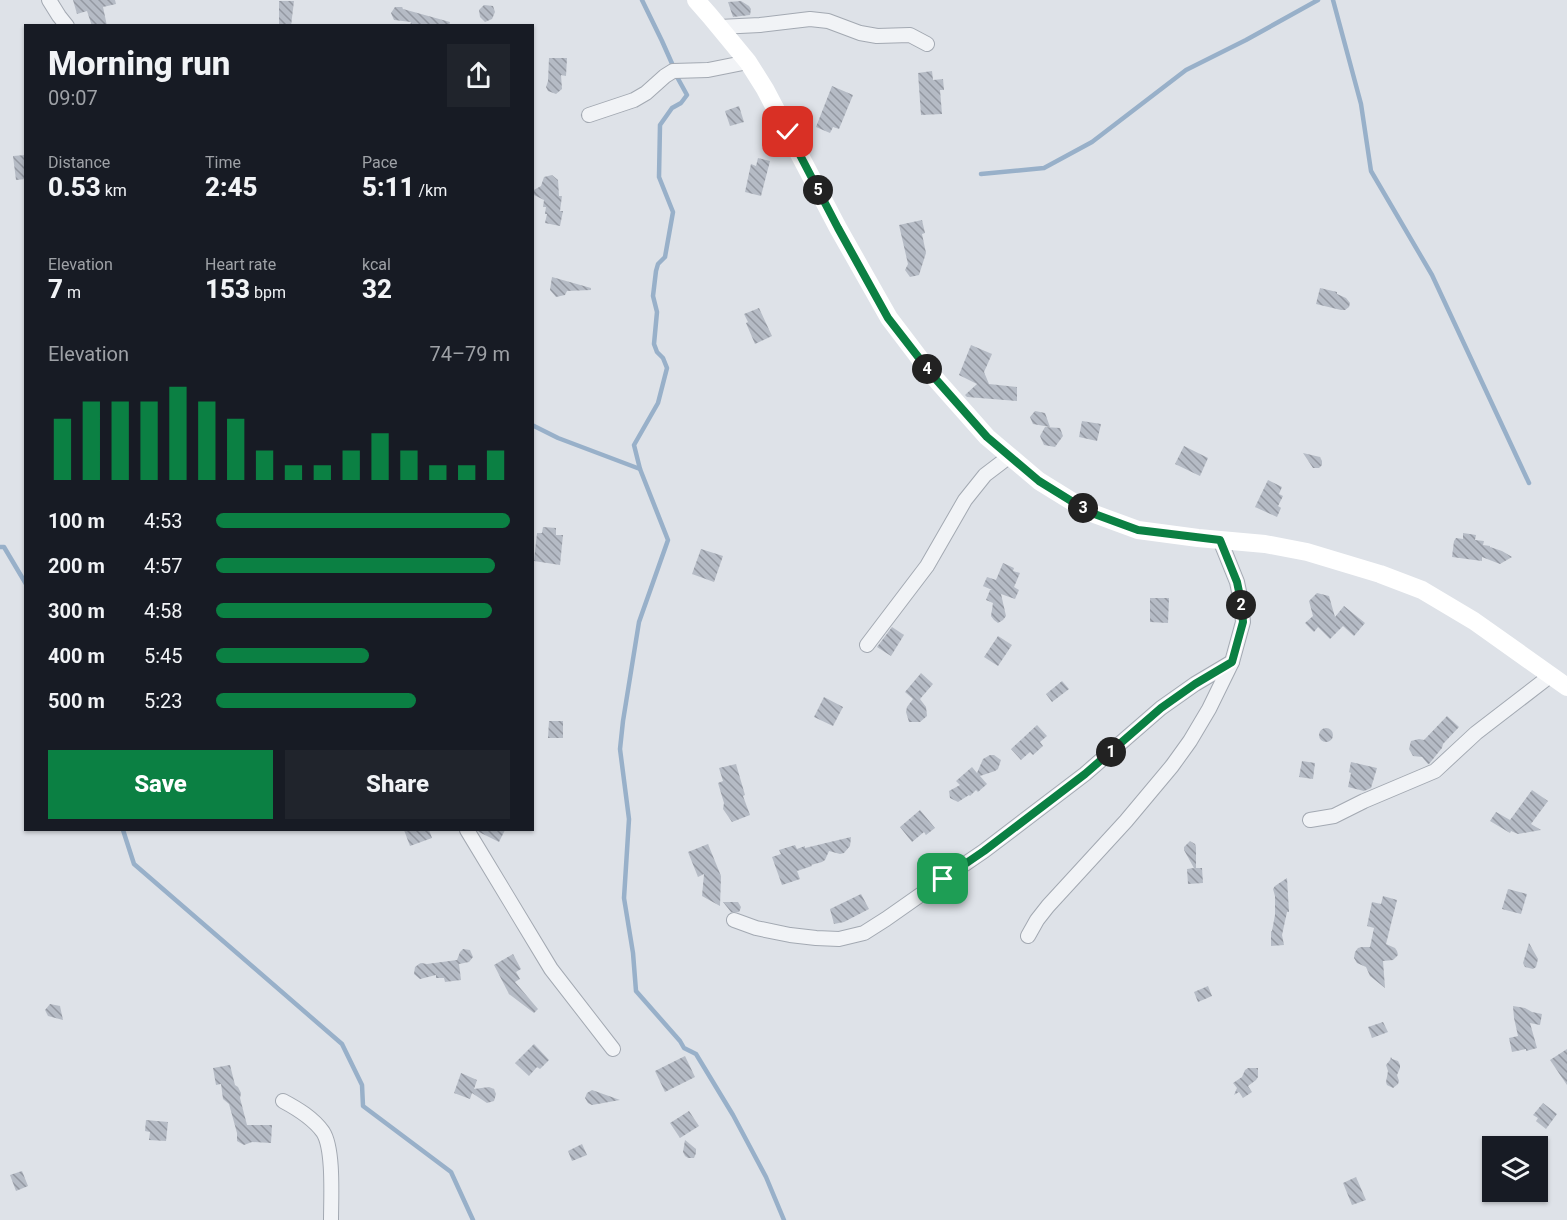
<!DOCTYPE html>
<meta charset="utf-8">
<style>
:root{--surface:#171b24;--page:#20242c;--text:#f1f3f6;--muted:#9ea1a6;--accent:#0b8043}
body{margin:0;font-family:Roboto,sans-serif;background:var(--page);color:var(--text);height:100vh;display:flex;flex-direction:column;font-size:22px;white-space:nowrap}
*{box-sizing:border-box;margin:0}
p{font-size:20px;color:var(--muted)}
.icon{flex:none;width:33px;height:33px;fill:none;stroke:currentColor;stroke-width:2;stroke-linecap:round;stroke-linejoin:round}
.map{position:relative;flex:1;overflow:hidden}
.details{position:absolute;left:24px;top:24px;width:510px;height:807px;display:flex;flex-direction:column;background:var(--surface);border-radius:0px;box-shadow:0 2px 4px #0004}
.details>*{flex:none}
.fabs{position:absolute;left:1482px;top:1136px;display:grid;gap:12px}
.fabs a{display:grid;place-items:center;width:66px;height:66px;border-radius:0px;background:var(--surface);box-shadow:0 2px 4px #0004;font-size:30px}
.pin{position:absolute;display:grid;place-items:center;width:51px;height:51px;color:#fff;margin:-26px;border-radius:12px;box-shadow:0 3px 9px #0006}
.km{position:absolute;width:30px;height:30px;margin:-15px;border-radius:50%;background:#222;color:#fff;font-size:16px;line-height:30px;text-align:center}
.round{display:grid;place-items:center;flex:none;width:63px;height:63px;border-radius:0px;background:var(--page)}
.head{display:flex;align-items:center;justify-content:space-between;height:102px;padding:0 24px}
h1{font-size:33px;font-weight:800;line-height:45px}
.stats{display:grid;grid-template-columns:repeat(3,1fr);gap:9px;height:102px;padding:6px 24px}
.stats div{display:grid;align-content:center}
.stats b{font-size:26px;font-weight:800}
.stats small{font-size:16px;font-weight:400}
.stats p{font-size:16px}
.chart{height:168px;padding:12px 24px}
.chart p{display:flex;justify-content:space-between}
.chart svg{width:100%;height:108px;margin-top:6px;stroke:var(--accent);stroke-width:6}
.button{display:flex;gap:12px;margin-top:auto;padding:12px 24px}
.button a{flex:1;height:69px;border-radius:0px;background:var(--accent);color:#fff;font-size:24px;font-weight:800;line-height:69px;text-align:center}
.button a+a{background:var(--page);color:var(--text)}
ul{padding:0 24px;list-style:none;font-size:20px}
li{display:grid;grid-template-columns:96px 72px 1fr;align-items:center;height:45px}
li i{height:15px;border-radius:8px;background:var(--accent)}
.map>svg:first-child{display:block}
.lines{fill:none;stroke-linecap:round;stroke-linejoin:round}
.stream{stroke:#98b0c9;stroke-width:4.5}
.building{fill:url(#building-back-hatch)}
.street-casing{stroke:#a3a9b2;stroke-width:16}
.street{stroke:#f1f3f6;stroke-width:14}
.secondary{stroke:#fff;stroke-width:18}
.route-casing{stroke:#fff;stroke-width:12}
.route{stroke:#0b8043;stroke-width:8}
</style>
<div class="map">
<svg width="1567" height="1220" viewBox="0 0 1567 1220">
<defs>
<pattern id="building-back-hatch" width="6" height="6" patternUnits="userSpaceOnUse" patternTransform="scale(1.5)"><rect width="6" height="6" fill="#b5bbc5"/><path d="M-1 5l2 2M0 0l6 6M5-1l2 2" fill="none" stroke="#9398a1"/></pattern>
</defs>
<rect width="100%" height="100%" fill="#dee2e8"/>
<g class="lines">
<g class="stream">
<polyline points="642,0 662,41 674,68"/>
<polyline points="1333,0 1361,104 1371,171 1432,275 1529,483"/>
<polyline points="676,75 687,95 681,103 672,108 660,125 659,177 673,212 665,257 658,264 656,271 653,296 657,312 654,344 657,352 663,358 667,368 658,403 634,445 640,469 668,540 639,622 623,721 620,749 629,819 624,898 633,953 636,991 680,1041 684,1048 696,1054 733,1115 766,1177 784,1220"/>
<polyline points="981,174 1044,168 1092,142 1186,70 1246,40 1318,0"/>
<polyline points="532,425 558,438 640,469"/>
<polyline points="0,547 4,547 26,584"/>
<polyline points="123,830 134,864 342,1044 362,1085 363,1106 451,1172 473,1220"/>
</g>
</g>
<g class="building">
<polygon points="73,0 115,0 116,4 103,7 107,26 92,26 87,11 77,14"/>
<polygon points="279,1 294,1 291,26 279,26"/>
<polygon points="741,1 749,6 751,9 750,15 733,17 728,2"/>
<polygon points="484,5 493,6 495,12 492,19 485,22 480,17 479,10"/>
<polygon points="395,7 402,7 403,9 450,22 449,26 410,26 411,22 394,20 391,13"/>
<polygon points="549,58 567,58 566,76 561,75 562,89 556,94 548,91 546,87 548,81"/>
<polygon points="932,71 933,80 943,79 944,90 940,90 942,114 921,115 918,73"/>
<polygon points="832,86 853,95 839,129 833,127 830,133 816,127"/>
<polygon points="739,106 744,122 730,126 725,111"/>
<polygon points="25,155 26,179 16,180 13,156"/>
<polygon points="758,158 770,161 761,196 745,192 751,164 756,166"/>
<polygon points="552,175 558,180 559,196 562,196 560,211 563,211 560,226 545,223 547,214 545,214 546,207 543,207 544,200 532,194 532,191 541,186 544,177"/>
<polygon points="922,220 925,233 922,234 926,253 919,275 910,277 905,270 908,264 899,225"/>
<polygon points="552,277 591,288 591,290 567,291 565,295 556,297 550,290"/>
<polygon points="1320,288 1337,292 1337,294 1346,298 1350,303 1349,307 1345,310 1341,310 1316,304"/>
<polygon points="759,308 772,336 755,344 746,323 748,322 744,314"/>
<polygon points="971,345 992,354 984,372 989,384 1017,387 1017,401 967,397 965,395 977,384 959,375"/>
<polygon points="1035,411 1045,413 1050,427 1033,424 1030,417"/>
<polygon points="1082,421 1101,424 1097,441 1079,437"/>
<polygon points="1045,427 1060,428 1063,436 1055,447 1044,445 1040,436"/>
<polygon points="1184,446 1208,458 1200,476 1175,464"/>
<polygon points="1303,453 1320,457 1322,461 1322,465 1319,468 1313,468"/>
<polygon points="1268,480 1282,487 1279,494 1283,496 1278,506 1281,508 1277,517 1255,507"/>
<polygon points="543,527 556,528 556,535 563,535 560,565 534,561 537,533 542,533"/>
<polygon points="1463,533 1476,535 1475,540 1484,541 1483,545 1490,546 1490,547 1502,551 1512,557 1500,564 1482,557 1482,561 1452,557 1454,541 1456,538 1463,539"/>
<polygon points="701,549 723,556 714,582 692,574"/>
<polygon points="1003,563 1014,568 1013,571 1020,573 1014,587 1019,590 1015,599 1001,594 1006,616 1003,620 998,623 994,620 991,616 993,603 986,600 990,590 992,590 983,586 987,577 996,580"/>
<polygon points="1317,593 1329,596 1335,617 1344,606 1365,623 1354,636 1343,626 1330,639 1318,627 1314,632 1305,623 1313,616 1309,601"/>
<polygon points="1150,598 1169,598 1168,623 1150,622"/>
<polygon points="892,627 904,635 891,656 877,647"/>
<polygon points="998,636 1012,645 998,666 984,657"/>
<polygon points="921,673 933,684 920,699 926,707 927,716 920,722 909,722 906,712 907,707 913,699 905,692"/>
<polygon points="1062,681 1069,689 1052,702 1046,694"/>
<polygon points="824,697 843,707 833,726 814,717"/>
<polygon points="1447,716 1459,727 1443,744 1442,748 1429,764 1428,764 1422,757 1413,756 1409,749 1411,741 1419,739 1424,740"/>
<polygon points="549,721 563,721 563,738 548,738"/>
<polygon points="1037,725 1047,736 1040,742 1043,746 1033,755 1030,752 1021,760 1011,749"/>
<circle cx="1326" cy="735" r="7"/>
<polygon points="990,755 994,755 1001,760 998,769 995,771 980,776 987,784 978,792 976,790 970,796 969,795 958,802 950,798 949,791 960,785 956,781 972,767 977,773 983,759"/>
<polygon points="1302,761 1315,763 1313,779 1299,777"/>
<polygon points="1351,762 1377,768 1371,788 1364,791 1348,787 1351,773 1349,772"/>
<polygon points="736,764 745,795 743,796 750,815 732,822 723,809 724,803 718,783 723,781 719,768"/>
<polygon points="1532,790 1548,801 1531,824 1541,830 1518,834 1511,831 1510,833 1490,821 1496,812 1510,820"/>
<polygon points="920,810 935,828 926,835 924,832 912,842 900,827"/>
<polygon points="404,830 429,830 432,838 410,846"/>
<polygon points="477,830 505,830 499,842 479,832"/>
<polygon points="851,837 850,846 844,853 840,854 829,851 825,860 822,862 811,865 812,866 797,871 800,879 782,885 772,857 781,854 779,850 795,845 797,849 805,846 805,848"/>
<polygon points="1190,841 1195,844 1196,847 1196,868 1202,868 1203,883 1188,884 1187,869 1194,868 1184,850 1184,847"/>
<polygon points="708,844 721,876 720,906 702,896 704,874 698,877 688,852"/>
<polygon points="1287,878 1289,912 1287,912 1282,935 1284,945 1271,946 1271,931 1272,931 1275,915 1275,896 1273,889 1275,886"/>
<polygon points="1508,889 1527,894 1521,914 1502,909"/>
<polygon points="861,894 869,909 844,922 834,924 830,909"/>
<polygon points="1383,896 1397,900 1386,944 1395,948 1397,951 1398,955 1393,960 1383,961 1385,988 1370,976 1366,967 1357,963 1354,958 1355,952 1358,948 1362,947 1370,947 1374,928 1367,926 1372,902 1381,904"/>
<polygon points="723,902 738,902 741,907 740,910 739,912 731,912"/>
<polygon points="1529,943 1538,959 1536,967 1533,969 1525,967 1523,963"/>
<polygon points="463,949 470,950 473,957 469,962 459,964 461,980 445,982 444,978 436,978 436,975 420,979 414,974 415,967 419,964 421,963 427,964 457,960 460,952"/>
<polygon points="513,954 521,969 516,972 520,979 515,982 538,1009 534,1013 509,994 494,965"/>
<polygon points="1208,986 1212,996 1198,1002 1194,992"/>
<polygon points="50,1004 60,1006 63,1020 48,1016 45,1010"/>
<polygon points="1513,1006 1525,1008 1532,1012 1542,1014 1540,1025 1530,1023 1537,1048 1526,1051 1526,1049 1512,1052 1509,1038 1518,1036 1514,1018"/>
<polygon points="1383,1022 1388,1032 1372,1038 1368,1027"/>
<polygon points="534,1044 549,1060 540,1069 537,1067 529,1076 515,1063"/>
<polygon points="1567,1049 1567,1085 1550,1060"/>
<polygon points="685,1056 695,1077 665,1092 655,1071"/>
<polygon points="1391,1057 1392,1059 1398,1061 1400,1065 1400,1068 1397,1075 1399,1081 1398,1084 1393,1088 1387,1085 1386,1082 1388,1071 1386,1065 1390,1060"/>
<polygon points="230,1065 235,1085 238,1087 241,1093 240,1098 247,1125 272,1125 271,1143 252,1142 244,1145 237,1141 237,1133 229,1104 223,1099 221,1084 216,1085 213,1068"/>
<polygon points="1248,1068 1258,1068 1258,1077 1256,1080 1248,1086 1252,1092 1243,1098 1239,1092 1234,1095 1237,1088 1233,1083 1242,1077 1245,1070"/>
<polygon points="461,1073 477,1080 474,1089 489,1087 494,1089 496,1094 494,1101 487,1103 472,1093 470,1099 454,1093"/>
<polygon points="592,1090 620,1100 592,1105 588,1103 585,1098 587,1093"/>
<polygon points="1543,1103 1557,1114 1546,1129 1536,1121 1538,1118 1533,1115"/>
<polygon points="689,1111 699,1126 680,1138 670,1123"/>
<polygon points="146,1120 168,1122 166,1141 149,1140 150,1132 145,1131"/>
<polygon points="685,1140 696,1149 696,1153 694,1158 688,1158 685,1156 683,1152"/>
<polygon points="582,1144 587,1155 572,1161 568,1151"/>
<polygon points="22,1171 28,1186 16,1191 10,1175"/>
<polygon points="1356,1177 1366,1200 1352,1205 1343,1183"/>
</g>
<g class="lines">
<g class="street-casing">
<g id="street">
<polyline points="49,0 59,16 67,26"/>
<polyline points="719,27 760,25 810,19 828,21 860,33 877,36 910,35 927,44"/>
<polyline points="589,115 634,100 646,93 665,76 673,71 708,70 748,62"/>
<polyline points="867,645 927,566 965,500 985,475 1010,456"/>
<polyline points="1310,820 1334,816 1364,801 1435,771 1476,733 1550,676"/>
<polyline points="467,830 551,969 613,1049"/>
<polyline points="734,920 756,928 790,935 816,938 839,939 864,933 886,919 943,879 984,851 1085,774 1161,708 1195,684 1232,662"/>
<polyline points="1028,936 1037,920 1048,906 1126,821 1172,766 1190,741 1209,709 1232,662 1243,622 1241,601 1237,582 1220,540"/>
<path d="M283,1101C298,1109 313,1118 323,1132C334,1149 331,1199 331,1220"/>
</g>
</g>
<use href="#street" class="street"/>
<polyline class="secondary" points="696,0 710,16 748,62 765,89 838,228 889,318 933,376 987,437 1039,481 1089,512 1138,530 1198,538 1265,544 1307,552 1380,574 1422,590 1474,621 1567,687"/>
</g>
<g class="lines">
<g class="route-casing">
<polyline id="route" points="788,132 838,228 888,318 933,376 987,437 1039,481 1089,512 1138,530 1220,540 1237,582 1241,601 1243,622 1232,662 1195,684 1161,708 1085,774 984,851 943,879"/>
</g>
<use href="#route" class="route"/>
</g>
</svg>
<div class="fabs">
<a><svg class="icon" aria-label="layers" viewBox="0 0 24 24"><path d="M12 4l9 5-9 5-9-5zM3 14l9 5 9-5"/></svg></a>
</div>
<div class="pin" style="left:943px;top:879px;background:#1e9e55"><svg class="icon" aria-label="arrive" viewBox="0 0 24 24"><path d="M6 21V4h12l-3 4 3 4H6"/></svg></div>
<div class="pin" style="left:788px;top:132px;background:#d93025"><svg class="icon" aria-label="check" viewBox="0 0 24 24"><path d="M5 12l5 5 9-10"/></svg></div>
<b class="km" style="left:1111px;top:752px">1</b>
<b class="km" style="left:1241px;top:605px">2</b>
<b class="km" style="left:1083px;top:508px">3</b>
<b class="km" style="left:927px;top:369px">4</b>
<b class="km" style="left:818px;top:190px">5</b>
<section class="details">
<div class="head"><div><h1>Morning run</h1><p>09:07</p></div><a class="round"><svg class="icon" aria-label="share" viewBox="0 0 24 24"><path d="M12 15V3M7 8l5-5 5 5M5 13v7h14v-7"/></svg></a></div>
<div class="stats">
<div><p>Distance</p><b>0.53<small> km</small></b></div>
<div><p>Time</p><b>2:45</b></div>
<div><p>Pace</p><b>5:11<small> /km</small></b></div>
</div>
<div class="stats">
<div><p>Elevation</p><b>7<small> m</small></b></div>
<div><p>Heart rate</p><b>153<small> bpm</small></b></div>
<div><p>kcal</p><b>32</b></div>
</div>
<div class="chart"><p><span>Elevation</span>74–79 m</p>
<svg viewBox="0 0 160 44" preserveAspectRatio="none"><path d="M5 44V19M15 44V12M25 44V12M35 44V12M45 44V6M55 44V12M65 44V19M75 44V32M85 44V38M95 44V38M105 44V32M115 44V25M125 44V32M135 44V38M145 44V38M155 44V32"/></svg>
</div>
<ul>
<li><b>100 m</b>4:53<i style="width:100%"></i></li>
<li><b>200 m</b>4:57<i style="width:95%"></i></li>
<li><b>300 m</b>4:58<i style="width:94%"></i></li>
<li><b>400 m</b>5:45<i style="width:52%"></i></li>
<li><b>500 m</b>5:23<i style="width:68%"></i></li>
</ul>
<div class="button"><a>Save</a><a>Share</a></div>
</section>
</div>
